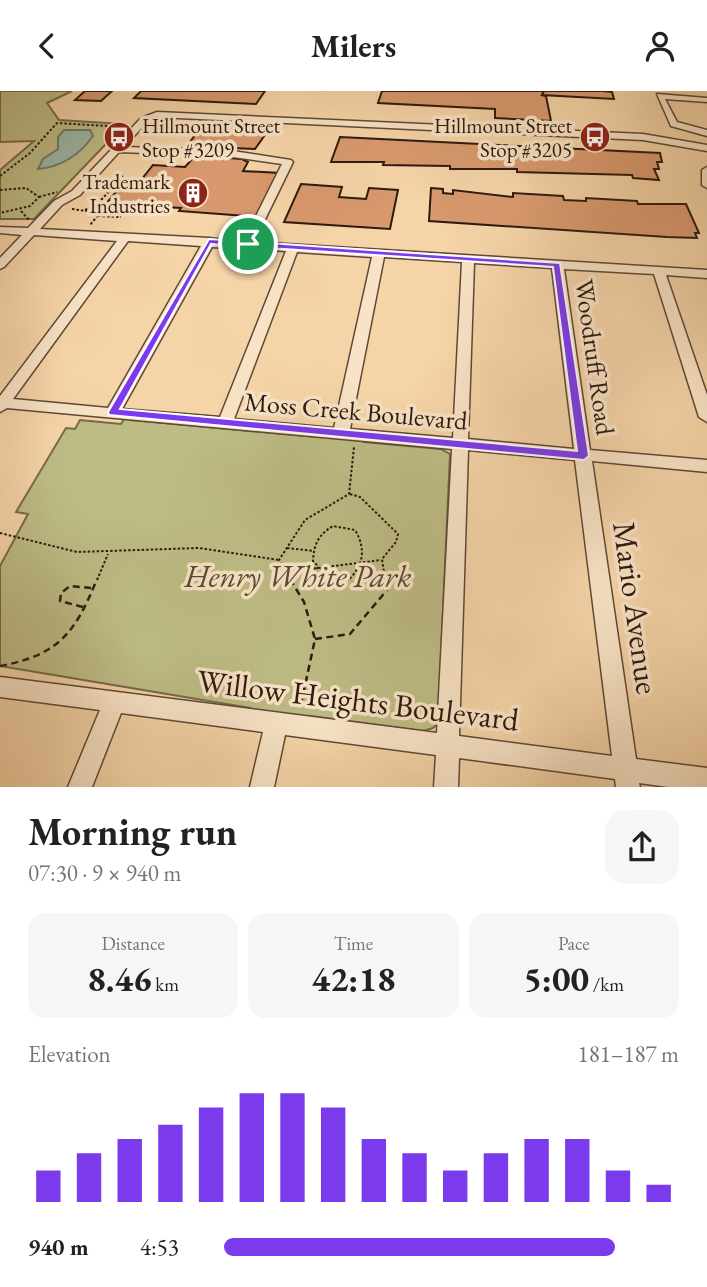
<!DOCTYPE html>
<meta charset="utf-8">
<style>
:root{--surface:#fff;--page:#f6f6f6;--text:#222;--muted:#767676;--accent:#7c3aed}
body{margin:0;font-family:"EB Garamond",serif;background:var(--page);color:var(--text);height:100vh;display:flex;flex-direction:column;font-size:26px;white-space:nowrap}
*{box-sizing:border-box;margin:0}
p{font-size:23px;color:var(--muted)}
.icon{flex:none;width:38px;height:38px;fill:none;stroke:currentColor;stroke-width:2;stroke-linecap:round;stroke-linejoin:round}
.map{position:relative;height:696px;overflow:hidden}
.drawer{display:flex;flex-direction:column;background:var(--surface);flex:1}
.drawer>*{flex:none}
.pin{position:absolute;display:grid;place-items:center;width:60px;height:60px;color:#fff;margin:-30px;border:4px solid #fff;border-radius:50%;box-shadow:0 2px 7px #0007}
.round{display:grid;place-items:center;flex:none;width:74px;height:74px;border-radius:21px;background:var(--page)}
.overview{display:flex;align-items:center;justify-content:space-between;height:119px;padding:0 28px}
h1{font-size:38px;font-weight:700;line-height:52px}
.stats{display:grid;grid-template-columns:repeat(3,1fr);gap:10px;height:119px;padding:7px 28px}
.stats div{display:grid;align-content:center;border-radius:18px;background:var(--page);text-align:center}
.stats b{font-size:35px;font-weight:700}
.stats small{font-size:19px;font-weight:400}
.stats p{font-size:19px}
.chart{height:196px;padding:14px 28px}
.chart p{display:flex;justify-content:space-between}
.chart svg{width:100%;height:126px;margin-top:7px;stroke:var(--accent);stroke-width:6}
ul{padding:0 28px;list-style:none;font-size:23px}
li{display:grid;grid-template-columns:112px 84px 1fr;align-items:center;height:52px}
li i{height:18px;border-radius:9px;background:var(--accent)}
header{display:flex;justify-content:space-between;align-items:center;height:91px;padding:0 28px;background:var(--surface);font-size:32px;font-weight:700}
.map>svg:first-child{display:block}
.green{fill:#bdbc85;stroke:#756a4a;stroke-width:2}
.water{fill:#9cb8a8;stroke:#70786b;stroke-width:2}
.building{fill:#d9996e;stroke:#2d190f;stroke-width:2}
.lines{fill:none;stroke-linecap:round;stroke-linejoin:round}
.minor-casing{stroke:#5f4835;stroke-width:3}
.path-far1{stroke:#2d190f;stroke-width:2;stroke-dasharray:2.5 2;stroke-linecap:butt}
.path{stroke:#2d190f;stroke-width:2.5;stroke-dasharray:7 4.5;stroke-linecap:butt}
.minor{fill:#f8e3c6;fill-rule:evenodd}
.route{fill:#7c3aed;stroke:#fff;stroke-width:2;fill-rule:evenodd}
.labels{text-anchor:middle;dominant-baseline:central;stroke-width:7;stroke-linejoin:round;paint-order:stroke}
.far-poi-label{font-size:21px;fill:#2d190f;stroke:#f8e3c6;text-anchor:end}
.street-label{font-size:26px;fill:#2d190f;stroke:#f8e3c6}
.near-park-label{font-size:32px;font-style:italic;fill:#584a32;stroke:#f8e3c6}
.near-street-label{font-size:32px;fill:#2d190f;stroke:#f8e3c6}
</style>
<header><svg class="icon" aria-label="back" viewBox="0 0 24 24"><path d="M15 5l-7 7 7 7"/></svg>Milers<svg class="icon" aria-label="person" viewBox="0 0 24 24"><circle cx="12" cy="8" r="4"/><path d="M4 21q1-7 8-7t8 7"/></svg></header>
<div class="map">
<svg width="707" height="696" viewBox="0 0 707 696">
<rect width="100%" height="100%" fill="#f5d4a7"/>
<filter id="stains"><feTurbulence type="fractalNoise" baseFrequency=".00286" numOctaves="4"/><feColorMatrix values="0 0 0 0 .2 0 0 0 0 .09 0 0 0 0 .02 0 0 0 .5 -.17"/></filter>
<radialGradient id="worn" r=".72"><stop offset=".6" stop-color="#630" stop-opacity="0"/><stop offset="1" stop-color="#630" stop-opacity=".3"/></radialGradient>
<g class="green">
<polygon points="0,0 72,0 47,12 59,29 125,33 34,128 0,128 0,79 34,50 0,51"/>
<polygon points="126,325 131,329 317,346 322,344 359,347 364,351 441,358 450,363 438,632 433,637 423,640 310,625 305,629 253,625 250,617 0,575 0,475 28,423 16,421 66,337 75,338 80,329 121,333"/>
</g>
<path class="water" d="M64,39H90L93,45C80,63 61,76 38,78L43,68L58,58V46Z"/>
<g class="building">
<polygon points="85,0 112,0 101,10 75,9"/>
<polygon points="141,0 265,0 256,13 134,7"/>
<polygon points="382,0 544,0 542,4 546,5 551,30 495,27 495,18 378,12"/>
<polygon points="544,0 603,0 612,1 614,8 542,4"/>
<polygon points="226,32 272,34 255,58 187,55 201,36 223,37"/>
<polygon points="340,46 660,62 662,71 657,71 659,78 654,78 659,89 633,87 632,84 517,81 517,78 450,78 450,75 383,74 384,71 331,71"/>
<polygon points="200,65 242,68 248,71 243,80 280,82 259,126 179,120 181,117 164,116 159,123 100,120 126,89 141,89 153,74 185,76 194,66"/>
<polygon points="301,93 342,96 339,106 366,108 369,97 398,99 390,138 284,131"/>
<polygon points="431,97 443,98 443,102 453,103 453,99 513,106 513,102 563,105 564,109 586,110 586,107 637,110 638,113 686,113 699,142 695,142 697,147 667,146 429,130"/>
</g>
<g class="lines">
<g class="minor-casing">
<g id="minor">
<polygon points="657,3 707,7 707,11 665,8 677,31 707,39 707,45 671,35"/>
<path d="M157,21L643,43L707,54V60L643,49L158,26L147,31L124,56L226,59L291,69L293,71L254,151L707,179V187L666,184L707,304V331L699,326L654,183L564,178L590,359L707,369V381L592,370L636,668L707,677V696H668L639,692L640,696H616L615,688L459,667L458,696H434L436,664L285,644L274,696H250L263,641L121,622L92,696H68L100,619L0,606V586L437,642L452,358L7,317L0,321V305L117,150L34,144L4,176L0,178V167L22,144L0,142V136L28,137L54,110L72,100L141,27ZM119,61L226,65L282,73L243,151L209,147L40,138L62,114L80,104ZM128,150L201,155L108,317L13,308ZM212,156L286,160L220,326L122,318ZM297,161L372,166L334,337L234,328ZM384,166L462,171L453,347L350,338ZM474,172L552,177L574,358L468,348ZM468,359L575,369L612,665L459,645Z"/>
<polygon points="707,76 707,97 702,94 702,79"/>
</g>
</g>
<g class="path-far1">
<polyline points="0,85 30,62 57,32 124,36"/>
<polyline points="0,99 26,97 39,106 30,115 0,122"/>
<polyline points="39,106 57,101"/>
<polyline points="72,118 100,122 90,134"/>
<polyline points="85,119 94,115"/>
<polyline points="92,119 123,85"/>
<polyline points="21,120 29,129"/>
<polyline points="98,125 121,126"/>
<polyline points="350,403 360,406 398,443 396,451 382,468 385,489"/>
<polyline points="0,442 77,461 199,457 279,469"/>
<polyline points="287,457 313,460"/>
<polyline points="287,481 381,469"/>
<polyline points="97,489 108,463"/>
<polyline points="291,489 279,469 305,429 349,403 354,356"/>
<path d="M322,489L316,483L318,475L313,470C314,453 318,444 333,435L355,439C366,457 364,475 348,489"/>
</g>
<g class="path">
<polyline points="290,488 304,511 315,548 300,618"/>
<polyline points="320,488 326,494 335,496 350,488"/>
<polyline points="83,516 60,510 61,502 70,495 91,497"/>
<polyline points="315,548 350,543 387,499 385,488"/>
<path d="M0,575C59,564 75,542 97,488"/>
</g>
<use href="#minor" class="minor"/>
</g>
<path class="route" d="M209,148L560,172L589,365L584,369L109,324L108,321ZM211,153L553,176L577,360L120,318Z"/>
<defs>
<g id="bus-disc" transform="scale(1.575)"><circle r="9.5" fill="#8f2418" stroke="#f8e3c6"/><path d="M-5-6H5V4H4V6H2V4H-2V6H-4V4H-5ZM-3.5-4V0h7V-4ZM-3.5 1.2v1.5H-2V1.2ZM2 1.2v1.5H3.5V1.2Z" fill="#fff"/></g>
<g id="building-disc" transform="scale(1.575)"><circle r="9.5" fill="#8f2418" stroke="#f8e3c6"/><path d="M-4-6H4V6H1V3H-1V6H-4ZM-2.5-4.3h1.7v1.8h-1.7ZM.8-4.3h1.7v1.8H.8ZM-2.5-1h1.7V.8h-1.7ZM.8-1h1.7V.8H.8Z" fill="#fff"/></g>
</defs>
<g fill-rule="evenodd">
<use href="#bus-disc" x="119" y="46"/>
<use href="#bus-disc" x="595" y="46"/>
<use href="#building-disc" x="193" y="102"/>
</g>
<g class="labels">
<g class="far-poi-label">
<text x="142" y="34" text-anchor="start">Hillmount Street<tspan x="142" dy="24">Stop #3209</tspan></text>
<text x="572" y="34">Hillmount Street<tspan x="572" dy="24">Stop #3205</tspan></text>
<text x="170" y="90">Trademark<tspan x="170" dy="24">Industries</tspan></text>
</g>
<g class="street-label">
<text transform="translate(595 266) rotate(82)">Woodruff Road</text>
<text transform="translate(356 320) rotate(5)">Moss Creek Boulevard</text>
</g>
<g class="near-park-label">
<text x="298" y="485">Henry White Park</text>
</g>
<g class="near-street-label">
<text transform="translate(636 517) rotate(82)">Mario Avenue</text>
<text transform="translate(358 609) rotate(7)">Willow Heights Boulevard</text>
</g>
</g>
<rect width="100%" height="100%" filter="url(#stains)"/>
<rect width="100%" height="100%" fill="url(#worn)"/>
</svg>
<div class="pin" style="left:248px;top:153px;background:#1e9e55"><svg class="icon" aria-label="arrive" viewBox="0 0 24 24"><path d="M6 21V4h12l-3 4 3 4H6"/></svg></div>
</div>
<section class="drawer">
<div class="overview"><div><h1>Morning run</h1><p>07:30 · 9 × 940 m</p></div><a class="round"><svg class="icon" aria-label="share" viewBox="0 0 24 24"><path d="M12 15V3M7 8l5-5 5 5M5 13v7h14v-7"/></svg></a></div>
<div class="stats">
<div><p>Distance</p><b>8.46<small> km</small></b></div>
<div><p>Time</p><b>42:18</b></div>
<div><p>Pace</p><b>5:00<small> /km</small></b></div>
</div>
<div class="chart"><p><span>Elevation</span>181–187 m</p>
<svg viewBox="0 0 160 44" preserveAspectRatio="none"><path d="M5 44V33M15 44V27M25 44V22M35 44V17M45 44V11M55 44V6M65 44V6M75 44V11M85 44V22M95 44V27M105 44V33M115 44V27M125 44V22M135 44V22M145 44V33M155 44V38"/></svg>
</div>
<ul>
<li><b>940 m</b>4:53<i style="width:86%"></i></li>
</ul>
</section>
